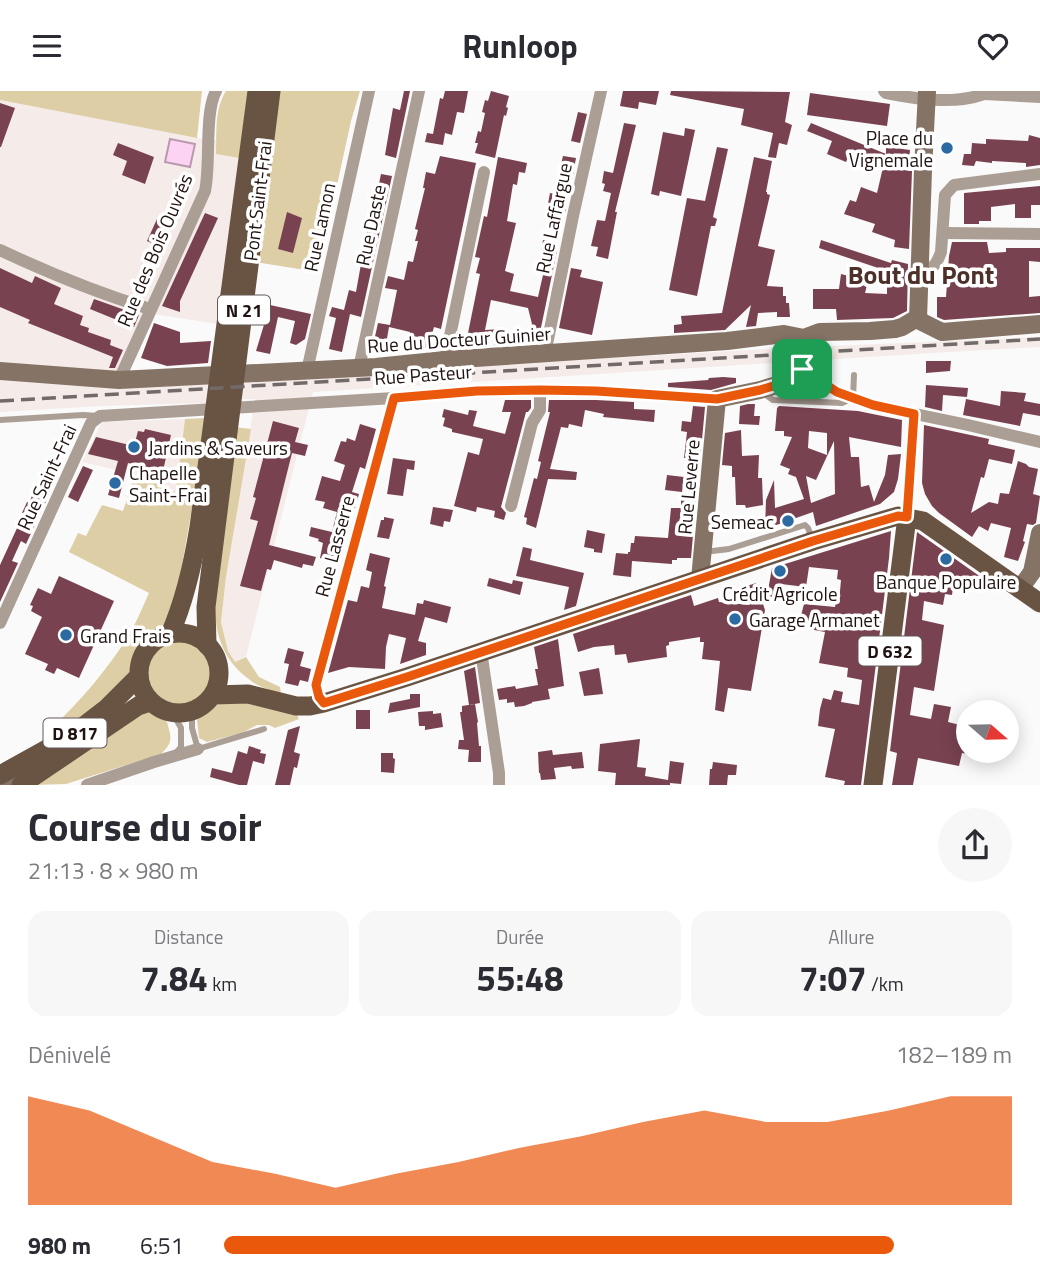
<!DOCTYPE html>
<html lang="fr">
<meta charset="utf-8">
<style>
:root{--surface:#fff;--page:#f7f7f7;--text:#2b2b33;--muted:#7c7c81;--accent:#ea580c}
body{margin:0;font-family:"Titillium Web",sans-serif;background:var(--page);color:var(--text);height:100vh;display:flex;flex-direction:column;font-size:26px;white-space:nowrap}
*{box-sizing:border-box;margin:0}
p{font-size:23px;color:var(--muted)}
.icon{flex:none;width:38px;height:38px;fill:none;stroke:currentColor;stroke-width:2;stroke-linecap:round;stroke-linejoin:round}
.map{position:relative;height:694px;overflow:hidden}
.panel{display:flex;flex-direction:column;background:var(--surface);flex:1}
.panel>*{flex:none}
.needle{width:46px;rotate:110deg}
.buttons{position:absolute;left:956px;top:609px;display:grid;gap:14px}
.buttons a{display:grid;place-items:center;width:63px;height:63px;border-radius:50%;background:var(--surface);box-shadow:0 4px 18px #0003;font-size:35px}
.pin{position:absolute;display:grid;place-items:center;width:60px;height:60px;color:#fff;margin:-30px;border-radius:14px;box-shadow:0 4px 10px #0006}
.round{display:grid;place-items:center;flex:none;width:74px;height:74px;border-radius:37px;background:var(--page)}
.head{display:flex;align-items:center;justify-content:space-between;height:119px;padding:0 28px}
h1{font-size:38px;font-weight:700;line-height:52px}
.stats{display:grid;grid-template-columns:repeat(3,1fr);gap:10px;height:119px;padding:7px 28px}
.stats div{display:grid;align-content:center;border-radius:18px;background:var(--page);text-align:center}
.stats b{font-size:35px;font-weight:700}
.stats small{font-size:19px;font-weight:400}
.stats p{font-size:19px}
.chart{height:196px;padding:14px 28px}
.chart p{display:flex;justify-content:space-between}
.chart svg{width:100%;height:126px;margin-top:7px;fill:var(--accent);opacity:.7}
ul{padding:0 28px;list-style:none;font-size:23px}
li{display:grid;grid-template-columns:112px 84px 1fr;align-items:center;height:52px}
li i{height:18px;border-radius:9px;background:var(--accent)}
header{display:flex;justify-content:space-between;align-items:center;height:91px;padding:0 28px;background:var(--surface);font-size:32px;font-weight:700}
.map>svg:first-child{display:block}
.built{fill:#f5ebe9}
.green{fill:#decea6}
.water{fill:#fdd3f3;stroke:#ba99af;stroke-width:2}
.building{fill:#794251;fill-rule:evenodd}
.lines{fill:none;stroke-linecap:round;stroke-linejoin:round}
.lane{stroke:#ab9e95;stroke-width:6}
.street{stroke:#ab9e95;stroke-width:12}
.secondary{stroke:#857365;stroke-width:18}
.primary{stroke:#695443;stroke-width:19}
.rail{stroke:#726a69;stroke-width:3.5;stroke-dasharray:14 7;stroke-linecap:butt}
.route-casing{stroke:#fff;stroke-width:14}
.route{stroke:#ea580c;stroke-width:9}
.poi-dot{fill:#2c6ba2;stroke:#fff;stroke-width:2.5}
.labels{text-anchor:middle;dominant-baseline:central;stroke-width:7;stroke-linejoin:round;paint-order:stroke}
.shield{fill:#fff;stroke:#625958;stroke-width:2}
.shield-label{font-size:18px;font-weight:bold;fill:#1f1210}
.poi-label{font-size:19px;fill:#1f1210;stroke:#fff;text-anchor:start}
.street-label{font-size:19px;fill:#1f1210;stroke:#fff}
.district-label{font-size:26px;font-weight:bold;fill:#4e302a;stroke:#fff}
</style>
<header><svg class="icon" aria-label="menu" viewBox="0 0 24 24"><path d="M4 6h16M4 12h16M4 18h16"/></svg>Runloop<svg class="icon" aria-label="heart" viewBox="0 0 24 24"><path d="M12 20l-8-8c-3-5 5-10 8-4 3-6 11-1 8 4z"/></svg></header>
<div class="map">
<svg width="1040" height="694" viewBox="0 0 1040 694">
<rect width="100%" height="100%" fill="#fafafa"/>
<g class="built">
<polygon points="0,9 197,47 216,49 217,63 239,67 218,233 153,223 123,293 210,289 207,312 102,315 0,321"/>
<polygon points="1040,246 1040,256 932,262 313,301 246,565 235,571 228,560 221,531 226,486 255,308 239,308 241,288 785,257"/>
<polygon points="185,328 176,402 162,398 160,393 134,387 134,383 82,371 102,331"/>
</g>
<g class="green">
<polygon points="0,0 202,0 197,47 0,9"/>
<path d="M226,0H248L239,67L216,63C217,41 214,19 226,0Z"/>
<polygon points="278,0 360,0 351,30 318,181 255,171"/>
<path d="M205,327L193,411L175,515L164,533L148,545L138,559L133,568L131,583L83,629L59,641L53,636C81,609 107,579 127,547C136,533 142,517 149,502L69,461L78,442L86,445L102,414L123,420L134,387L160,393L162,398L176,401L185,328Z"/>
<path d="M235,336L251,338L226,486L221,531L228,560L235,571L246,566L259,586L280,596L281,603C271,599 258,596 250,589C225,571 215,546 215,516Z"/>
<circle cx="178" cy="582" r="32"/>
<path d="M230,609L297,623L299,628L275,637L269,634H257L242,642L207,651L199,647L197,629C206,618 217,613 230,609Z"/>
<path d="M144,619L154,623L167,631C171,646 174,651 161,663L66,693L32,694Z"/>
</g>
<polygon class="water" points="170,48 195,53 190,76 165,71"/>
<g class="building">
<polygon points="404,0 410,0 396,67 385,64 393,17 400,19"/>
<polygon points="445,0 468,0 464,22 457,21 452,44 445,42 443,54 425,51 427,42 433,43 440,7 443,8"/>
<polygon points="491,0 509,5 506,16 508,17 506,25 504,24 495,67 475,62 478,52 475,52 478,40 481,41 485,22 482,21 485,9 488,10"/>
<polygon points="623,0 659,0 656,14 639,11 638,18 620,15"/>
<polygon points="671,0 790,1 785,31 792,34 787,54 779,52 776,67 768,66 773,42 741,34 744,18 670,4"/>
<polygon points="810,2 890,13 887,35 807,24"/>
<polygon points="0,12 15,17 1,56 0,56"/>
<polygon points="578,21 587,23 580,52 571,50"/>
<polygon points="624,32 636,34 615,121 617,121 608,168 596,165 598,156 591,155 597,129 605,130 611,102 603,100 605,93 602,92 604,80 613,82"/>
<polygon points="811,32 886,63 886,52 895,52 895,57 910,59 908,80 912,80 909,158 894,156 895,149 872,141 875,133 844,123 850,109 856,111 861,96 877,102 884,72 852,58 846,71 827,63 832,50 807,40"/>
<polygon points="685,37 695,39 681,105 660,100 659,105 651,103 663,41 684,45"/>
<polygon points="1029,44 1040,47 1040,74 1026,76 1026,72 992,70 992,72 976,70 974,75 962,74 964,63 971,63 972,52 986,53 986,48 1028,50"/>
<polygon points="118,52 154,66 145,93 122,84 127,70 113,64"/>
<polygon points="717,56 728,58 713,126 717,128 715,135 711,135 697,205 669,199 687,107 705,110"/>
<polygon points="440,65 476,72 441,238 434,236 428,257 411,253 413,246 409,245 410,241 389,236 386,253 374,250 378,232 390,234 397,199 385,197 388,185 404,189 408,170 413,171 418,150 415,150 418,139 415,138 425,97 423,97 426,81 435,83"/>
<polygon points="563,65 576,67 572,89 558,86"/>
<path d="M498,66L527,72L525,82L519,81L517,94L513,93L507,130L516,132L505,180L514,183L510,200L538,206L548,162L541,161L543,149L553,152L552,154L558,155L538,251L494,254L496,248L468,242L480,183L476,182L480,167L475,166L484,125L487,126ZM491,209L528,217L532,233L530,241L503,242V238L485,239Z"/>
<polygon points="754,66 772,70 766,101 767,101 767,103 770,104 758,155 775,159 767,195 783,196 783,205 786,205 786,212 789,212 790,226 777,226 777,221 758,222 756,235 746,236 751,214 725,239 674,242 674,234 682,233 681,225 722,222"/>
<polygon points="381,83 392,85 361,226 350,223 342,261 329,258 336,227 329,225 332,216 344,219 349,199 356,201 366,145 374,112 375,112"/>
<polygon points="1040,95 1040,114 1031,114 1031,127 1015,127 1015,113 991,116 991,130 979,130 979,133 964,133 964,102"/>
<polygon points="550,102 568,106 565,122 547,118"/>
<polygon points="287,121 302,127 293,162 278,158"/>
<polygon points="205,122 218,127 180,210 180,221 162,215"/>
<polygon points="157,128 168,134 158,155 147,150"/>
<polygon points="821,149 891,172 892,169 908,173 907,220 893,227 837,229 836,218 813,218 813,198 839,198 841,183 868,190 865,202 887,203 887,180 819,157"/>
<polygon points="952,151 987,151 989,162 1006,161 1006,157 1040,157 1040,171 1029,170 1029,206 1040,205 1040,222 944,229 937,226 937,206 946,206 949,165"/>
<polygon points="0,177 32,192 35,185 61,197 54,213 83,225 80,234 89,237 88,241 111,249 110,254 123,259 115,277 109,277 113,266 28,232 30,229 0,216"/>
<polygon points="571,177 582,179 580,186 603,191 592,244 559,237"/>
<polygon points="94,208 139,224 134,236 90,218"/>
<polygon points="270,214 311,223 305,248 296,254 290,252 295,230 278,226 270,263 256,260"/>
<polygon points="154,232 180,241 180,252 211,250 208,272 167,275 141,267"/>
<polygon points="926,270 951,270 950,280 926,282"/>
<polygon points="723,286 736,287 736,292 711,299 668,296 668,292 708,289 709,287"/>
<polygon points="804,293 811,294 827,306 784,304"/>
<polygon points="926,294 968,297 967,306 943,304 942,320 925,316"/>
<polygon points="1001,300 1026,302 1024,310 1040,313 1040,325 1023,322 1020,335 963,324 966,308 1000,315"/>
<polygon points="505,309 531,309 531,317 528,321 526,321 501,416 506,422 504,429 494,426 495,420 477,416 476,421 454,415 468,361 479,364 483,348 452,341 452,338 443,335 445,327 442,326 444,318 468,324 469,319 477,320 473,335 505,343 511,321 502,321"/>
<polygon points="549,309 596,309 634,311 634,318 655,319 654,331 603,326 604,323 585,319 582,336 569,333 568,337 561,336 550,378 577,381 576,389 548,388 536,437 526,433 527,427 524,426 534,387 537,388 541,371 538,370 550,321 548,321"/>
<polygon points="748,313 755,313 754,325 760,325 759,334 739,333 740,315"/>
<polygon points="693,315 705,316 699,381 688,380 689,367 684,367 687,341 681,340 682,330 691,331"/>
<path d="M779,315L858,320L902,329L901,356L849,346L851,366H859L861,396L869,394L874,411L885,384L888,364L901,363L898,388L894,401L880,413L816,435L813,421L765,438L766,409L774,389L775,417L804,408L796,386L788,383L790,378L780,374L792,346L784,345V340H775L777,317ZM809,340L827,342V364L808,357ZM834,350L835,403L811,412L806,385L816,389Z"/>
<polygon points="273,330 299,337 295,351 308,354 305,365 292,362 269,454 316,466 313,475 303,473 302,477 274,469 271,479 267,478 261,500 240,495 258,430 250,428 256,407 253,406"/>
<polygon points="360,333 376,338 365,378 360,376 352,401 359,403 355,417 353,417 340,472 320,467 323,452 318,450 319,448 309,445 311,436 332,441 337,421 323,417 325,411 315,409 322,385 340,390 345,374 334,370 341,350 346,351 347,347 355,350"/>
<polygon points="924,334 989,348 988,353 1015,359 1012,373 989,368 984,387 981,386 971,422 989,411 998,413 1000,402 1009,403 1018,370 1026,373 1029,376 1038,378 1033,403 1040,405 1036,432 1033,434 1027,433 1023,450 1025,451 1018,470 1004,466 1011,437 991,432 988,440 979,435 972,446 939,422 932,415 925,403 922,392"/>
<polygon points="145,338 171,344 163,380 128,372 119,407 108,404 118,370 88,363 96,346 134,355 138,340 144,341"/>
<polygon points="741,339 742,365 759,364 758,387 762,387 763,414 746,417 745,414 736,414 735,386 732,386 732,375 722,374 725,342"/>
<polygon points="393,367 415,370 414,379 407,378 403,405 387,403"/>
<polygon points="83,375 93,379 78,411 68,406"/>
<polygon points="667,384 684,386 682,401 665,399"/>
<polygon points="34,400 48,406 26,453 21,450 12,470 18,472 0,511 0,474 24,422 22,422 27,411 29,412"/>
<polygon points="681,409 696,410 691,467 677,467 677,469 672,469 672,473 632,470 631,486 613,484 616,462 628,463 628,461 630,461 631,452 634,452 635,445 668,447 671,417 681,417"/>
<polygon points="433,416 453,419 450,431 444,430 443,436 430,433"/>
<polygon points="384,426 394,428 389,448 377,446 381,429 384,429"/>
<polygon points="587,439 605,443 602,462 594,461 594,458 584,456"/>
<polygon points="891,440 889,467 861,694 844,694 845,690 825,686 835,638 818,635 820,618 823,607 831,609 834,599 843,601 841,611 859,614 862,589 847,586 848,577 819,572 825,541 798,536 804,513 835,516 836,510 839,511 841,489 837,488 838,479 809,476 806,496 781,493 779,507 767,505 772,477"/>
<polygon points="917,441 985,489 983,496 954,490 952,504 945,503 943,514 924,510 922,529 944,534 934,600 914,596 910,624 931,628 934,613 951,616 948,631 960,634 957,646 968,649 968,663 962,662 959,675 918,667 913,694 892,694 897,662 890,660"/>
<polygon points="523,456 532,458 530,469 584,482 576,515 564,519 569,496 516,485"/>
<polygon points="370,462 390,467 384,495 386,496 382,517 415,524 417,512 423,513 424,509 451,516 447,532 425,526 418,550 426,552 426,564 400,573 406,547 389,543 386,556 385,578 349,576 328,582 348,509 357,511 361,495 369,497 372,481 366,479"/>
<polygon points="59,485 114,510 79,587 57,577 54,583 45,579 48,573 25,563 42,526 31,520 33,515 30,514 38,497 51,503"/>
<polygon points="489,487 512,493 513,489 523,491 520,504 487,495"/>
<polygon points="756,492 765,519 751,600 728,597 724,621 715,619 720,570 702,568 704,551 700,551 700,546 669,551 669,554 666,555 667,566 628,572 626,563 615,564 614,554 594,556 578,561 573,543 691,504 694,515 718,507 719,511 750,514 744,496"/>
<polygon points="558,548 564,595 548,598 550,608 532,611 532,612 524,615 515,616 514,611 507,612 507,608 499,609 497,598 515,595 516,598 538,594 535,578 538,578 534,556"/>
<polygon points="288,557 304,561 300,575 311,578 308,591 300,589 298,595 285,592 289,573 284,572"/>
<polygon points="475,576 480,612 469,614 464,580"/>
<polygon points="599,577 603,603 584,605 579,581"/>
<polygon points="410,603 420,603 420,616 388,622 390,612 410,608"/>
<polygon points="475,613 478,631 477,632 479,655 481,655 481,671 468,671 469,659 458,658 459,649 464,649 460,621 462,621 462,615"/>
<rect x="356" y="619" width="14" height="19"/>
<polygon points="433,620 433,623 441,622 443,636 425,639 425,635 419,635 418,621"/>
<polygon points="300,635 294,661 300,663 297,677 294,676 290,694 275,694 288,639"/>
<polygon points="640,648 637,676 646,677 645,685 668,689 670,670 684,672 681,693 670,692 670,694 615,694 616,682 598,680 600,653"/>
<polygon points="249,655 261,659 260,662 266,663 264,673 253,670 247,694 239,694 210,686 212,677 232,682 238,660 247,663"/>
<polygon points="552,659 553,664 582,661 584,677 572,678 571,675 554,677 556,688 541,689 540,682 539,682 538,661"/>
<polygon points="381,662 393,662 393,667 395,668 394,682 381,681"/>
<polygon points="713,671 737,674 736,684 728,684 727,694 709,694 710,678 712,678"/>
</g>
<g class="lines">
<g class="lane">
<polyline points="762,301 773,309 842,312 853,307 854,284"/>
<polyline points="0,329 83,324 99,325"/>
<polyline points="704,461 729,458 805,434 808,437 812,448"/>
<polyline points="192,620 192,637 198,658 264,638"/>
<polyline points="173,622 181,637 181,656 176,662"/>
</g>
<g class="street">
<path d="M884,0L886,2C917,8 953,14 984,3"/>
<polyline points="978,0 984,3 1040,6"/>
<polyline points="943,142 1040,143"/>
<path d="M0,159C49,182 98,202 150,218"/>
<path d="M920,182C934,176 936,175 941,161L945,104L954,94L1040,83"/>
<polyline points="545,263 573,125 601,0"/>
<polyline points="445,269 484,81"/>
<polyline points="359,277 419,0"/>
<polyline points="802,278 837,301 872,314 968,334 1040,351"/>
<polyline points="307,280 369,0"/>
<path d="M119,289L205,100C211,72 204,23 216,0"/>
<polyline points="511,415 532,332 540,319 540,299"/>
<polyline points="907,426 914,323"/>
<polyline points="0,532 91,332 100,325 394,307 477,300 596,300 717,308"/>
<polyline points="481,560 499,682 499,694"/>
<polyline points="324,612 319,606 316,594 394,307"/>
<polyline points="87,694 154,671 198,658"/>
</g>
<g class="secondary">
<polyline points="918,229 923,79 927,0"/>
<polyline points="918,229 942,241 1040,233"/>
<polyline points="0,280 119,289 376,276 445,269 727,250 784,243 804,247 820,241 870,240 895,238 902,236 914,229 918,229"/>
<polyline points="700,488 717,308 760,299 780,293 796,286 802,278 801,256 804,247"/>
<polyline points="1020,498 1032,481 1040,442"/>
<polyline points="4,694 29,677"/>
</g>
<g class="primary">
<circle cx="179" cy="582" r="40"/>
<path d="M170,543C185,509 193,473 199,436L257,0"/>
<polyline points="207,554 206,516 271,0"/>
<polyline points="213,604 248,603 296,615 310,615 324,612 407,586 813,450 898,425 923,430 1040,512"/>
<polyline points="0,684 72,644 107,617 139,585"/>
<polyline points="21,694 138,615 150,611"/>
<polyline points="873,694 907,426"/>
</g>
<polyline class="rail" points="0,310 1040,248"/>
</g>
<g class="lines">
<g class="route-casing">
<polygon id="route" points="802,278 837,301 873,314 914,323 907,426 898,425 813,450 407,586 324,612 319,606 316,594 394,307 477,300 540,299 596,300 717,308 760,299 780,293 796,286"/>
</g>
<use href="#route" class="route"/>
</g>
<g class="poi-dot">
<circle cx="947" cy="57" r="7"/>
<circle cx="134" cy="356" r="7"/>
<circle cx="115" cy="392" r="7"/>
<circle cx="788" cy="430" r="7"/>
<circle cx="946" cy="468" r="7"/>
<circle cx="780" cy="480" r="7"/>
<circle cx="735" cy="528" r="7"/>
<circle cx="66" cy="544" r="7"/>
</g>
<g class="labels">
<g class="shield">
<rect x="218" y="204.5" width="52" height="29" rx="5"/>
<rect x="858.5" y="545.5" width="63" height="29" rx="5"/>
<rect x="43.5" y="627.5" width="63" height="29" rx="5"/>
</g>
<g class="shield-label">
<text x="244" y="219">N 21</text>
<text x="890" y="560">D 632</text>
<text x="75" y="642">D 817</text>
</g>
<g class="poi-label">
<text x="933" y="46" text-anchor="end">Place du<tspan x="933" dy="22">Vignemale</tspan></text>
<text x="148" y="356">Jardins &amp; Saveurs</text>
<text x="129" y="381">Chapelle<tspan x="129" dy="22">Saint-Frai</tspan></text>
<text x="774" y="430" text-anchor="end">Semeac</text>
<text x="946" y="490" text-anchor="middle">Banque Populaire</text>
<text x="780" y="502" text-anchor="middle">Crédit Agricole</text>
<text x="749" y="528">Garage Armanet</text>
<text x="80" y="544">Grand Frais</text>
</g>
<g class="street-label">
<text transform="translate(257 110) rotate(-83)">Pont Saint-Frai</text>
<text transform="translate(553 127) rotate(-78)">Rue Laffargue</text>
<text transform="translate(370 134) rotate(-78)">Rue Daste</text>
<text transform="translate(319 136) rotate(-78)">Rue Lamon</text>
<text transform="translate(154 159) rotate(-67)">Rue des Bois Ouvrés</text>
<text transform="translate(459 248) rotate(-4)">Rue du Docteur Guinier</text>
<text transform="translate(423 283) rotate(-4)">Rue Pasteur</text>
<text transform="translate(46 386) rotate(-65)">Rue Saint-Frai</text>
<text transform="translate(688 396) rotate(-85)">Rue Leverre</text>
<text transform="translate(334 455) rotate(-75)">Rue Lasserre</text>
</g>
<g class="district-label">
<text x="921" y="183">Bout du Pont</text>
</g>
</g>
</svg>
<div class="buttons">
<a><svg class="needle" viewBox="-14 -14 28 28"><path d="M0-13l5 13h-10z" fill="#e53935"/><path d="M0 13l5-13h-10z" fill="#7c7c81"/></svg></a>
</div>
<div class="pin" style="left:802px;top:278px;background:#1e9e55"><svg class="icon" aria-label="arrive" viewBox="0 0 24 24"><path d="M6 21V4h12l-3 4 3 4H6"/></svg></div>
</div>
<section class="panel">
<div class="head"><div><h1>Course du soir</h1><p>21:13 · 8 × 980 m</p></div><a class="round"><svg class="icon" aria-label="share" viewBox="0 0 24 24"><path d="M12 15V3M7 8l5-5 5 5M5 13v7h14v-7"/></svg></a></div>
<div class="stats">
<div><p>Distance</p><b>7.84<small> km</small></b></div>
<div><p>Durée</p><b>55:48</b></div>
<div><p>Allure</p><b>7:07<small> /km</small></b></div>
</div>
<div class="chart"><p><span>Dénivelé</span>182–189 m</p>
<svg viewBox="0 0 160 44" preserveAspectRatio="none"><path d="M0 44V6L10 11L20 20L30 29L40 33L50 38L60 33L70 29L80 24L90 20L100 15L110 11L120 15L130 15L140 11L150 6L160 6V44z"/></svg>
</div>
<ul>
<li><b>980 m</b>6:51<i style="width:85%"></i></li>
</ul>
</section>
